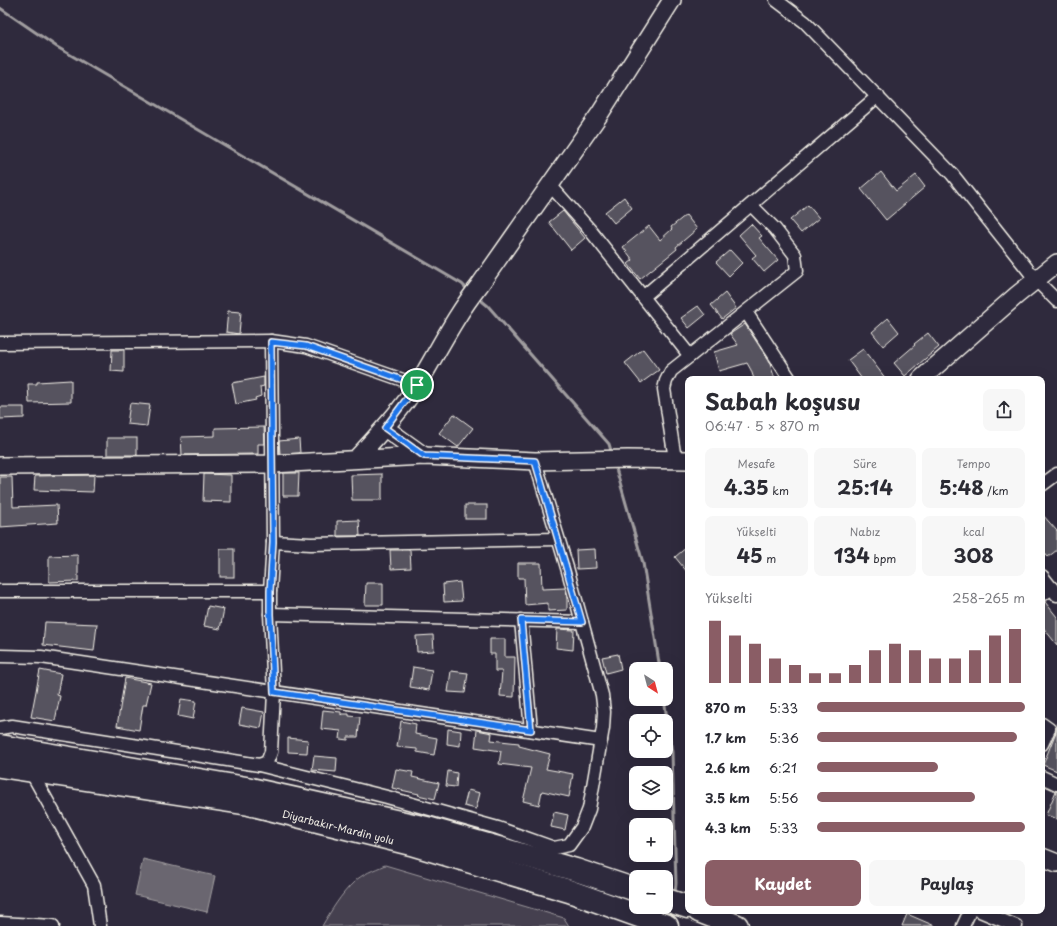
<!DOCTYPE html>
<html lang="tr">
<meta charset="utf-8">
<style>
:root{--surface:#fff;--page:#f7f7f7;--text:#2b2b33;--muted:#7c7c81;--accent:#8a5d65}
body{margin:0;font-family:"Playpen Sans",sans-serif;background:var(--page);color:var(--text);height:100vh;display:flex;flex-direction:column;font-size:15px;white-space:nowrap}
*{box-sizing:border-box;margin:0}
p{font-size:13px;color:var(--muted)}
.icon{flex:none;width:22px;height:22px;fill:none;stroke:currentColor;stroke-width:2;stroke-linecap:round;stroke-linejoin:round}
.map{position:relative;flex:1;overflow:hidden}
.details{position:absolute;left:685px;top:376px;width:360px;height:538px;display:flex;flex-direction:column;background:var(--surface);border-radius:8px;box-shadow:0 4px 16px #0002}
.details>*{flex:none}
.needle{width:26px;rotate:144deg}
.controls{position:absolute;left:629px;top:662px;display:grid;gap:8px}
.controls a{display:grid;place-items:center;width:44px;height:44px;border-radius:8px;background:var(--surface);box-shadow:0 4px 16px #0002;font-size:20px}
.pin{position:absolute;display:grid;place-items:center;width:34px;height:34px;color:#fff;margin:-17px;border:2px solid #fff;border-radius:50%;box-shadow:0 1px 4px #0007}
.round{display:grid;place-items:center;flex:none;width:42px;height:42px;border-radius:8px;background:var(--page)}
.overview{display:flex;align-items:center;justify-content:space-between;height:68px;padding:0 20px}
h1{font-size:22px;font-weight:700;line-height:30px}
.stats{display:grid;grid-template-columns:repeat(3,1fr);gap:6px;height:68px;padding:4px 20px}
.stats div{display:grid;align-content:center;border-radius:8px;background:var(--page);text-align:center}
.stats b{font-size:20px;font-weight:700}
.stats small{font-size:11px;font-weight:400}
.stats p{font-size:11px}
.chart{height:112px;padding:8px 20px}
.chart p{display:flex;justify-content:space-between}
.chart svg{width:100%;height:72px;margin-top:4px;stroke:var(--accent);stroke-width:6}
.cta{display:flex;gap:8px;margin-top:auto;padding:8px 20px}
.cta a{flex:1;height:46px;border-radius:8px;background:var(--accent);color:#fff;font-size:16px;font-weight:700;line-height:46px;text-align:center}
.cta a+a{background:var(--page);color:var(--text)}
ul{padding:0 20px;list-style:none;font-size:13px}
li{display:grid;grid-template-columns:64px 48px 1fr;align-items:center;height:30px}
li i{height:10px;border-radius:5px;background:var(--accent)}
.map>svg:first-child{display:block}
.green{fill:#454050;stroke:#9c989c}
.water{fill:#6a6670;stroke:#a19ea0}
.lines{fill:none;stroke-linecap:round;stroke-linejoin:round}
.stream{stroke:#a19ea0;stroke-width:3}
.building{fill:#56525f;stroke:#f4f1e8}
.street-casing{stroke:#f4f1e8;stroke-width:15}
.secondary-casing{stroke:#f4f1e8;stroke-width:20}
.highway-casing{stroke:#f4f1e8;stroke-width:25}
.street{stroke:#2f2a3d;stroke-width:12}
.secondary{stroke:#2f2a3d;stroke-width:17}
.highway{stroke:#2f2a3d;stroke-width:22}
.route-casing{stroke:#fff;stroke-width:8}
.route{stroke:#1a73e8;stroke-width:5}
.labels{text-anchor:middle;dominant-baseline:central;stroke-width:3.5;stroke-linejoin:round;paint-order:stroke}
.street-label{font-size:10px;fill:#f4f1e8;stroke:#2f2a3d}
</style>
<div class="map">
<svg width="1057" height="926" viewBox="0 0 1057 926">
<rect width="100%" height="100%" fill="#2f2a3d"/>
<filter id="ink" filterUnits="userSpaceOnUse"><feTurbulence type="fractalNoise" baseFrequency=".025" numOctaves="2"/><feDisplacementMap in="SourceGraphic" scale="8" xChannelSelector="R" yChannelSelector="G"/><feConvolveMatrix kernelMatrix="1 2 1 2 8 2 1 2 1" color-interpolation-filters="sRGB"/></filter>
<g filter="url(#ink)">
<path class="green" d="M385,865L564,918L569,926H322C331,911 341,894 354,882C362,874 374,870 385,865Z"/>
<polygon class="water" points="143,859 215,876 207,912 135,895"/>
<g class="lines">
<g class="stream">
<polyline points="0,8 57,47 462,284 469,291"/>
<polyline points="477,297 488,306 609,444 612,454"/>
<polyline points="615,465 643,563 660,669"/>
<polyline points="664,699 672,752 676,883 675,894"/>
</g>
</g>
<g class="building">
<polygon points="881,172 896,191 916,175 925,187 886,220 861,189"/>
<polygon points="624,197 632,208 614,223 605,212"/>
<polygon points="808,205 819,218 801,233 790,220"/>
<polygon points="563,211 585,238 571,250 549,222"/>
<polygon points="686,215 697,229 676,247 677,249 640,279 628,264 633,260 623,247 649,226 660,240 672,229 671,227"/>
<polygon points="751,224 762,236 759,238 778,260 764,272 752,258 756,255 739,235"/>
<polygon points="730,250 742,263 729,276 716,262"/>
<polygon points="725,293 736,308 722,319 711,305"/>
<polygon points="698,306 705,315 689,328 681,318"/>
<polygon points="228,311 241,312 239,334 226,332"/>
<polygon points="888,318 899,332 883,346 872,332"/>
<polygon points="745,324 769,361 775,379 754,379 751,370 747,363 719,371 714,352 738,345 730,334"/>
<polygon points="928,333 939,347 905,376 894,363 915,345 914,344"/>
<polygon points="643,349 659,370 641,383 625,363"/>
<polygon points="863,349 886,379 862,379 848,360"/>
<polygon points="112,350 124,350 124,372 111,371"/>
<polygon points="264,377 264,386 260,387 261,396 255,398 256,400 236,404 232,383"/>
<polygon points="71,380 71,402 29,403 28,384 37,384 37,382"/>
<polygon points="130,403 150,405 147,426 127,424"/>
<polygon points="0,407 24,407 24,418 0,419"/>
<polygon points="454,414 473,428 458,447 439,433"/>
<polygon points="264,427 265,444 258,444 258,454 182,455 181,437 215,436 215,428"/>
<rect x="107" y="438" width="30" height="17"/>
<polygon points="299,439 300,453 280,454 279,441"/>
<polygon points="283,473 299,473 298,496 283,496"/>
<polygon points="204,474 231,475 231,502 203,501"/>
<polygon points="382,474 382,500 352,500 351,475"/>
<polygon points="94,475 93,492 34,490 35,476"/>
<polygon points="0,477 12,477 13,507 57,505 58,523 0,527"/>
<rect x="465" y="505" width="22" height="14"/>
<polygon points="1042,514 1057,531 1057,550 1048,557 1042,550"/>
<polygon points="359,520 360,536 337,536 337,521"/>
<polygon points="688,546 688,573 675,557"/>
<rect x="220" y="549" width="14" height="28"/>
<polygon points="595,549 596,568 577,569 576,550"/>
<polygon points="390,550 410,550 411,568 391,569"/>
<polygon points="78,555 78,581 49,582 49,556"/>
<polygon points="518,563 541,563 542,589 565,588 567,594 567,610 548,611 548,603 525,605 524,578 518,578"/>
<polygon points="460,582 462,601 444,602 443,584"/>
<polygon points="366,583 383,583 383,605 365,605"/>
<polygon points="1042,602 1045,602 1057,617 1057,645 1042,626"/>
<polygon points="208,606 224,609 220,629 204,626"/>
<polygon points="45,622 97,624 94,651 43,645"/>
<polygon points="557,629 574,630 573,650 556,648"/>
<polygon points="433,635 434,651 417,652 416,636"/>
<polygon points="490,639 505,639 505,657 515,657 514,697 500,696 502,671 495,671 495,654 490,654"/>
<polygon points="618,654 621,669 606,673 602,657"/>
<polygon points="413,667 432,670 429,690 410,687"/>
<polygon points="40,670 61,674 57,695 60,696 55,721 31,717"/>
<polygon points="451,671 468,673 465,693 448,692"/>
<polygon points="125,678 151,683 146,705 143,705 139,730 117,726"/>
<polygon points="181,699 196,701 193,719 178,716"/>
<polygon points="242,708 264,712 261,728 239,724"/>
<polygon points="323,710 341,712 341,715 342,714 349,714 349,716 360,717 358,737 348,737 348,740 340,739 341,731 321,729"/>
<polygon points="401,721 416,724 415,734 437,738 434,755 417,752 417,749 397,747"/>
<polygon points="1057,723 1057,771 1043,765 1056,732"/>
<polygon points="448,729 461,731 460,746 447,744"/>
<polygon points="477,730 492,733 491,740 519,743 519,746 550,754 546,769 573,774 569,797 542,791 539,805 523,801 531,768 499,764 501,751 475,747"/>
<polygon points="288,738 308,740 307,753 288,752"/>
<polygon points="314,756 337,758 336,772 312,770"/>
<polygon points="396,769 413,772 412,777 439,783 435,799 418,795 419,794 392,788"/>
<polygon points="448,771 457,773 456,787 446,786"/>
<polygon points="468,790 480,793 476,809 464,806"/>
<polygon points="1056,791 1057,791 1057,819 1046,815"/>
<polygon points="554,812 568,815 565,830 551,827"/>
<polygon points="907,914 935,926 902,926"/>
</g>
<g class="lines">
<g class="street-casing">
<g id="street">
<polyline points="776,0 805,22 952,174 1036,280 1057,301"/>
<polyline points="550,185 590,230 690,356"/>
<polyline points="643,297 878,96"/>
<polyline points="746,312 790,379"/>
<polyline points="0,343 271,341 306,346 417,385"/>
<polyline points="675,459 664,389 666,381 671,371 797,271 795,255 775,229 751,205"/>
<polyline points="1042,485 1057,474"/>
<polyline points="273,542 311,544 558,539"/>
<polyline points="1042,576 1057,595"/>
<polyline points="0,591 270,591"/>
<polyline points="1042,595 1052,588"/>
<polyline points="270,614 582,622"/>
<polyline points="521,620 531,730"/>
<polyline points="0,656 41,657 601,741"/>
<polyline points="1042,724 1049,729 1042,744"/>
<polyline points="0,728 12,726 259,765 267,762 271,752 274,692 270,614 270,591 273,542 271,341"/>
<polyline points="259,765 387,797 498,828 554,848 569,845 582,827 589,809 603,728 604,712 602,695 568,571 535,461"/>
<polyline points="30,770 94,885 100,926"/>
<polyline points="1042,777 1057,784"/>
<polyline points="980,911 1016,926"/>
<polyline points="0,923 53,926"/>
<polyline points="963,926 970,911"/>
</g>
</g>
<g class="secondary-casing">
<g id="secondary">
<polyline points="921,379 1017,295 1057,263"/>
<polyline points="385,428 424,456"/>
<path d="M356,459C378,435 401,411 418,384C438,351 455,316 479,286L599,115L672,0"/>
<polyline points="0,466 272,464 424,456 535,461 628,459 688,460"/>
<polyline points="1042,857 1057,863"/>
</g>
</g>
<g class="highway-casing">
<g id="highway">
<polyline points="0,746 246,788 431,829 576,870 636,890"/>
<path id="s1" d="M0,766L249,804L411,844L569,891L667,926"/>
<polyline points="666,900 688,907"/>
<polyline points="699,911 737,926"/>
</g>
</g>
<use href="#street" class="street"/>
<use href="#secondary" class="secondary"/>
<use href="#highway" class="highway"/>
</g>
</g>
<g class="lines" filter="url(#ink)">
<g class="route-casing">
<polygon id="route" points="271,342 306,346 417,385 385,428 424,456 535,461 582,622 521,620 531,730 274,692 270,614 270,591 273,542"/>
</g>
<use href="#route" class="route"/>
</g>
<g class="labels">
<g class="street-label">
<text stroke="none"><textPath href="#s1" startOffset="344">Diyarbakır-Mardin yolu</textPath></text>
</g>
</g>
</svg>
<div class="controls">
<a><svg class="needle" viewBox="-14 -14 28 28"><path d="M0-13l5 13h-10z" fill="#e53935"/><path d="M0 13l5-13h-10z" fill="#7c7c81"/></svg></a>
<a><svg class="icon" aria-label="locate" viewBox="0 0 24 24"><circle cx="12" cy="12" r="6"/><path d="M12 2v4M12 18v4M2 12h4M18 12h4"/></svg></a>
<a><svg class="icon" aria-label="layers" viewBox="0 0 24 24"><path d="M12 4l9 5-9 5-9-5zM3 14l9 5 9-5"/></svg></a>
<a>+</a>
<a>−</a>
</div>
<div class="pin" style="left:417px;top:385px;background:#1e9e55"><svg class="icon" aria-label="arrive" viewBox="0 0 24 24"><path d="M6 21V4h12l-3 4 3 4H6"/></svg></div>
<section class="details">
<div class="overview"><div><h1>Sabah koşusu</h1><p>06:47 · 5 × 870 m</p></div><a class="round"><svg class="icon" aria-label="share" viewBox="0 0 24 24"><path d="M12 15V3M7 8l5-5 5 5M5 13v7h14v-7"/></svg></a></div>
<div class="stats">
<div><p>Mesafe</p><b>4.35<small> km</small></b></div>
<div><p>Süre</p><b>25:14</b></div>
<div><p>Tempo</p><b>5:48<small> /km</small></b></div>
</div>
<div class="stats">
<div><p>Yükselti</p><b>45<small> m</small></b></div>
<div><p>Nabız</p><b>134<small> bpm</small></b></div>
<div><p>kcal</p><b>308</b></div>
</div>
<div class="chart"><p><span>Yükselti</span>258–265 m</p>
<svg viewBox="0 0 160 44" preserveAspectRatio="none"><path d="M5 44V6M15 44V15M25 44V20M35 44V29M45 44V33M55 44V38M65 44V38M75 44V33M85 44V24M95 44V20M105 44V24M115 44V29M125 44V29M135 44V24M145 44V15M155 44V11"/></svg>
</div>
<ul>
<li><b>870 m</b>5:33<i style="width:100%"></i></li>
<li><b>1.7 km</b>5:36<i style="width:96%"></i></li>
<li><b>2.6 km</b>6:21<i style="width:58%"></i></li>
<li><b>3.5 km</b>5:56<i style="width:76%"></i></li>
<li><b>4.3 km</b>5:33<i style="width:100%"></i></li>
</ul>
<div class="cta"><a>Kaydet</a><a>Paylaş</a></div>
</section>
</div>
